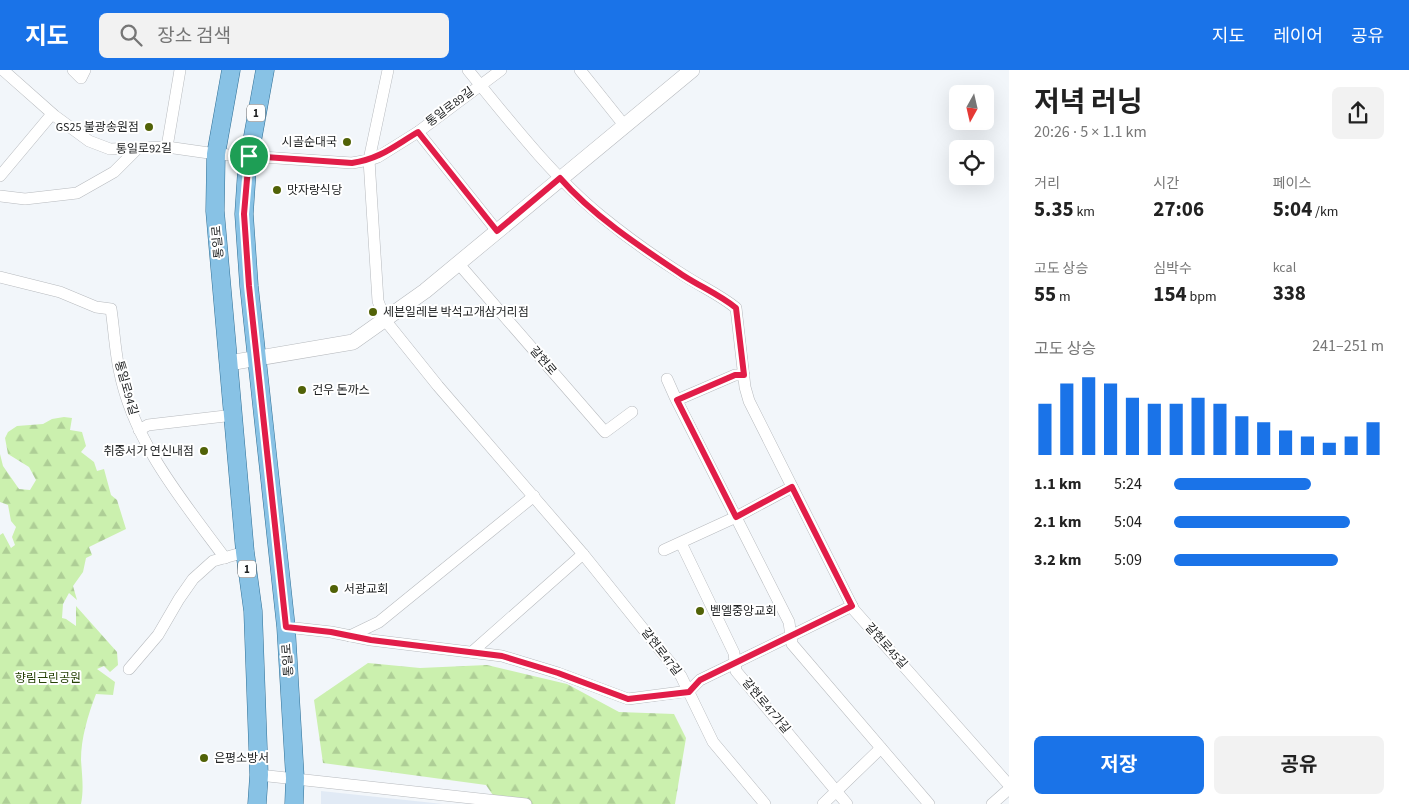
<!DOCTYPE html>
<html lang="ko">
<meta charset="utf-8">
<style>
:root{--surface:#fff;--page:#f2f2f2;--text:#222;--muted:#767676;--accent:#1a73e8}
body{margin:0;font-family:"Source Sans 3","Noto Sans KR",sans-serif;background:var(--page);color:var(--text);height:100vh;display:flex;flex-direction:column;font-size:19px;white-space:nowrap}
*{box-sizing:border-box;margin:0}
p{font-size:16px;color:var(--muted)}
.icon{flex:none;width:28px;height:28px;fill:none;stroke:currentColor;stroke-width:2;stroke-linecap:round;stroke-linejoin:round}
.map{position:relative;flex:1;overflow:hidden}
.panel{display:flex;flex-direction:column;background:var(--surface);width:400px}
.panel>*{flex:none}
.needle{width:32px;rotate:188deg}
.buttons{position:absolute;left:949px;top:15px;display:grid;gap:10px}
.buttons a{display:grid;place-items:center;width:45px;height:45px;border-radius:8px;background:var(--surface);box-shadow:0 5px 20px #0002;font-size:25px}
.pin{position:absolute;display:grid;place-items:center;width:42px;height:42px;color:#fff;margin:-21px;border:2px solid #fff;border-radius:50%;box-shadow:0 1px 5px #0007}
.round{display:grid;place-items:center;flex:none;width:52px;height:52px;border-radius:8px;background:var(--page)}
.headline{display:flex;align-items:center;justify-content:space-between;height:85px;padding:0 25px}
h1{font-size:28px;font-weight:700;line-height:38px}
.stats{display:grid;grid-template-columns:repeat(3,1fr);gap:8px;height:85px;padding:5px 25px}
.stats div{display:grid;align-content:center}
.stats b{font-size:21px;font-weight:700}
.stats small{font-size:14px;font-weight:400}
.stats p{font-size:14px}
.chart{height:140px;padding:10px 25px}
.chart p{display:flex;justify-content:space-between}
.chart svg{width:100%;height:90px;margin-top:5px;stroke:var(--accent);stroke-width:6}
.button{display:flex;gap:10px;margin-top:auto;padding:10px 25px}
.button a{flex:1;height:58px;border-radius:8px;background:var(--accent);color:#fff;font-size:20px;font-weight:700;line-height:58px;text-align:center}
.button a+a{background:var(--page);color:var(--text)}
ul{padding:0 25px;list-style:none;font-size:16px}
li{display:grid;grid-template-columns:80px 60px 1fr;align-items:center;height:38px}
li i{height:12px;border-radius:6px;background:var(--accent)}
header{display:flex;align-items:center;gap:30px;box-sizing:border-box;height:70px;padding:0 25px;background:var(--accent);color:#fff}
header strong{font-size:24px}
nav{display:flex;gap:28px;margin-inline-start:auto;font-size:18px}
.search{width:350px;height:45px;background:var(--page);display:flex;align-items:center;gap:12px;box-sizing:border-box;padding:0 18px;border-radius:8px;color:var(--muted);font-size:19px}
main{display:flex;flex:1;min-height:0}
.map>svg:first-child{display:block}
.built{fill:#e1eaf5}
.forest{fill:url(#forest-firs)}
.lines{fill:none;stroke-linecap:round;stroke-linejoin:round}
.street-casing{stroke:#b7babe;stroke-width:12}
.secondary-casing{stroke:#b7babe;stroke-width:16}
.primary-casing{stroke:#317096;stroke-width:19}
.street{stroke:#fff;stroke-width:11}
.secondary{stroke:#fff;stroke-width:15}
.primary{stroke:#88c2e5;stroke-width:18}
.route-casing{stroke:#fff;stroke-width:10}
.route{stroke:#e11d48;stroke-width:6}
.poi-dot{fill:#516207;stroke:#fff;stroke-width:2}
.labels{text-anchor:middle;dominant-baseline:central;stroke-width:4;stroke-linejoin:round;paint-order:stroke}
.shield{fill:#fff;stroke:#646566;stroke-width:1}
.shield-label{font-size:11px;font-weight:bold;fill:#212324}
.street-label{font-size:12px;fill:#212324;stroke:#fff}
.poi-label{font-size:12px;fill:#212324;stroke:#fff;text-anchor:start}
.park-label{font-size:12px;fill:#284308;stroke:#fff}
</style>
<header>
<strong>지도</strong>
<div class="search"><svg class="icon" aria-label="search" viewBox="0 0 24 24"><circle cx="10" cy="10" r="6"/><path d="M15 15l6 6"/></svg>장소 검색</div>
<nav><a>지도</a><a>레이어</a><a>공유</a></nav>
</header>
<main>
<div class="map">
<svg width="1009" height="734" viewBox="0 0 1009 734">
<defs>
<pattern id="forest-firs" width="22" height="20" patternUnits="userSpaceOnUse" patternTransform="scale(1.25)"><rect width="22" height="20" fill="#cbf0ae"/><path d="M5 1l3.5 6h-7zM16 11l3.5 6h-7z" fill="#aece96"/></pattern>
</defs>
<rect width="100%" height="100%" fill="#f2f6fa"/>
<polygon class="built" points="321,721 443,734 321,734"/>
<g class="forest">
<path d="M64,347L72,348L70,360L82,362L86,376L81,382L94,392L97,401L104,399L111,425L117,430L126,459L89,477L92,485L86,488L83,502L73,516L77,530L69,523L63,534L62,548L66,549L76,556V536L117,582L118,595L110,602L104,596L97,599L115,612L113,625L96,624C88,645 81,668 81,690C82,705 84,719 81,734H0V465L3,463L11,478L15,475L12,467L16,457L11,451L8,435L0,432V384L3,396L19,419L30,420L36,410L29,397L8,384L5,368L8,362L17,356L43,354L52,349Z"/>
<polygon points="368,593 420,598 487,595 567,614 619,642 674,644 686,668 675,734 499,734 486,715 323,693 314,630"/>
</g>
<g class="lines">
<g class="street-casing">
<g id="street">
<polyline points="3,0 55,46 89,71 110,79 167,77 216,84 352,93 369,90 378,87 418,62 501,0"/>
<polyline points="73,0 81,8 85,0"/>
<polyline points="388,0 369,90 378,231 385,250 438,316 583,484 681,606 713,672 765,734"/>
<path d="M468,0C508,49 552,106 601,146C628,168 656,188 685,206C702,217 720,225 736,238L745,317L749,331L854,540L1009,715"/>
<polyline points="580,0 624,55"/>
<polyline points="418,62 497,161"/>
<polyline points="167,77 180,0"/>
<polyline points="0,106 52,44"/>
<polyline points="0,126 25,129 77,123 114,102 138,78"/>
<polyline points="458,193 605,362 632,342"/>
<path d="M0,207L60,222L96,237L111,239C114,259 115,280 119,299C133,372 182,430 225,488"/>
<polyline points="667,309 675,327 789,552 792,574 929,734"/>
<polyline points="677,330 735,305 744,305"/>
<polyline points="139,360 148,355 234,345"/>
<polyline points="681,473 734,583 736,601 847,734"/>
<polyline points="664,480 736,447 792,417"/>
<polyline points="286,557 331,562 371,570 502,586 558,603 628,629 689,621 700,610 852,536"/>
<polyline points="350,566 379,552 534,426"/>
<polyline points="472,582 583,484"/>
<polyline points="129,599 158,565 179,529 193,509 213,491 245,482"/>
<polyline points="259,705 526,734"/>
<polyline points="823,734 881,678"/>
<polyline points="992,734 1009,719"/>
</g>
</g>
<g class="secondary-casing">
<polyline id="secondary" points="229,293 353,272 425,221 692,0"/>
</g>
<g class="primary-casing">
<g id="primary">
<polyline points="231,0 216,84 215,141 245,482 253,541 259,705 257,734"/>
<polyline points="265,0 247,99 244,144 249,216 286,557 295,708 294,734"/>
</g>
</g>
<use href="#street" class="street"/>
<use href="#secondary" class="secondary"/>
<use href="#primary" class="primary"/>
</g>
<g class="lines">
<g class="route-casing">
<path id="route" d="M418,62L497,161L560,108C593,146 642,178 684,206C701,217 720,225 736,238L744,305H735L677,330L736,447L792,417L852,536L700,610L689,622L628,629L558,603L502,586L371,570L331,562L286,557L249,216L244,144L249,86L352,93C380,89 394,76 418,62Z"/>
</g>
<use href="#route" class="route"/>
</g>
<g class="poi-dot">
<circle cx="149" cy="57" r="5"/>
<circle cx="347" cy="72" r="5"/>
<circle cx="277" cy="120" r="5"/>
<circle cx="373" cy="242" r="5"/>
<circle cx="302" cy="320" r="5"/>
<circle cx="204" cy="381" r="5"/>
<circle cx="334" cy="519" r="5"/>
<circle cx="700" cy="541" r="5"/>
<circle cx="204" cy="688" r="5"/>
</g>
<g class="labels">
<g class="shield">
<rect x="247" y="34.5" width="18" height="17" rx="4"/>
<rect x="238" y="490.5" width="18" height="17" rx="4"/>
</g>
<g class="shield-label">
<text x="256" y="43">1</text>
<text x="247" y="499">1</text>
</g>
<g class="street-label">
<text transform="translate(450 37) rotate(-37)">통일로89길</text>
<text transform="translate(144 79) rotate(-1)">통일로92길</text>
<text transform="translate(218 172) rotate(-95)">통일로</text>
<text transform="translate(543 291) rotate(49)">갈현로</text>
<text transform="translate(126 318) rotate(74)">통일로94길</text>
<text transform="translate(886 576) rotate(48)">갈현로45길</text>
<text transform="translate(661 582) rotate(52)">갈현로47길</text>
<text transform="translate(288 590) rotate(-94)">통일로</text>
<text transform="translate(766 636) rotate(50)">갈현로47가길</text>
</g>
<g class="poi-label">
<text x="139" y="57" text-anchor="end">GS25 불광송원점</text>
<text x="337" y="72" text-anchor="end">시골순대국</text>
<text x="287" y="120">맛자랑식당</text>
<text x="383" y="242">세븐일레븐 박석고개삼거리점</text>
<text x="312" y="320">건우 돈까스</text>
<text x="194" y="381" text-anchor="end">취중서가 연신내점</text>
<text x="344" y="519">서광교회</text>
<text x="710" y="541">벧엘중앙교회</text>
<text x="214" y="688">은평소방서</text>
</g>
<g class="park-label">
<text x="48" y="608">향림근린공원</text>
</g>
</g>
</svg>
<div class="buttons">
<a><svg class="needle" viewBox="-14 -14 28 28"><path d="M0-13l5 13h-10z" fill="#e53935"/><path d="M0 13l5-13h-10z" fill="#767676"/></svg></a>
<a><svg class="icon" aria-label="locate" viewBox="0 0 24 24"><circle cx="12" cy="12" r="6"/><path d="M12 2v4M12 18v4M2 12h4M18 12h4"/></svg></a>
</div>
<div class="pin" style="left:249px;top:86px;background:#1e9e55"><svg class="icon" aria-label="arrive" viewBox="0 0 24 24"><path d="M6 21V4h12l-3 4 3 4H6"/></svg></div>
</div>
<section class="panel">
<div class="headline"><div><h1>저녁 러닝</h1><p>20:26 · 5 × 1.1 km</p></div><a class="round"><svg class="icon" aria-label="share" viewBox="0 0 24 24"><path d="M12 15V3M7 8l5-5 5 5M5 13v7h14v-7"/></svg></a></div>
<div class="stats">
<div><p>거리</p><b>5.35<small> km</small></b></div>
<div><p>시간</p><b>27:06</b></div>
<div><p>페이스</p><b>5:04<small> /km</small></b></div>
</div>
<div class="stats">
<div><p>고도 상승</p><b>55<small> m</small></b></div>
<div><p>심박수</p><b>154<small> bpm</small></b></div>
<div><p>kcal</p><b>338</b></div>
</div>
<div class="chart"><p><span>고도 상승</span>241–251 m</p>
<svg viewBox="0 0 160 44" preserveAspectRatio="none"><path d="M5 44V19M15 44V9M25 44V6M35 44V9M45 44V16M55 44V19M65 44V19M75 44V16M85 44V19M95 44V25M105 44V28M115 44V32M125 44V35M135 44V38M145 44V35M155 44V28"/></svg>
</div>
<ul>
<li><b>1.1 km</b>5:24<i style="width:65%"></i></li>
<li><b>2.1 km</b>5:04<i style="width:84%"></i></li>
<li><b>3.2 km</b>5:09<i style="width:78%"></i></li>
</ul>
<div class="button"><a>저장</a><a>공유</a></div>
</section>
</main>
